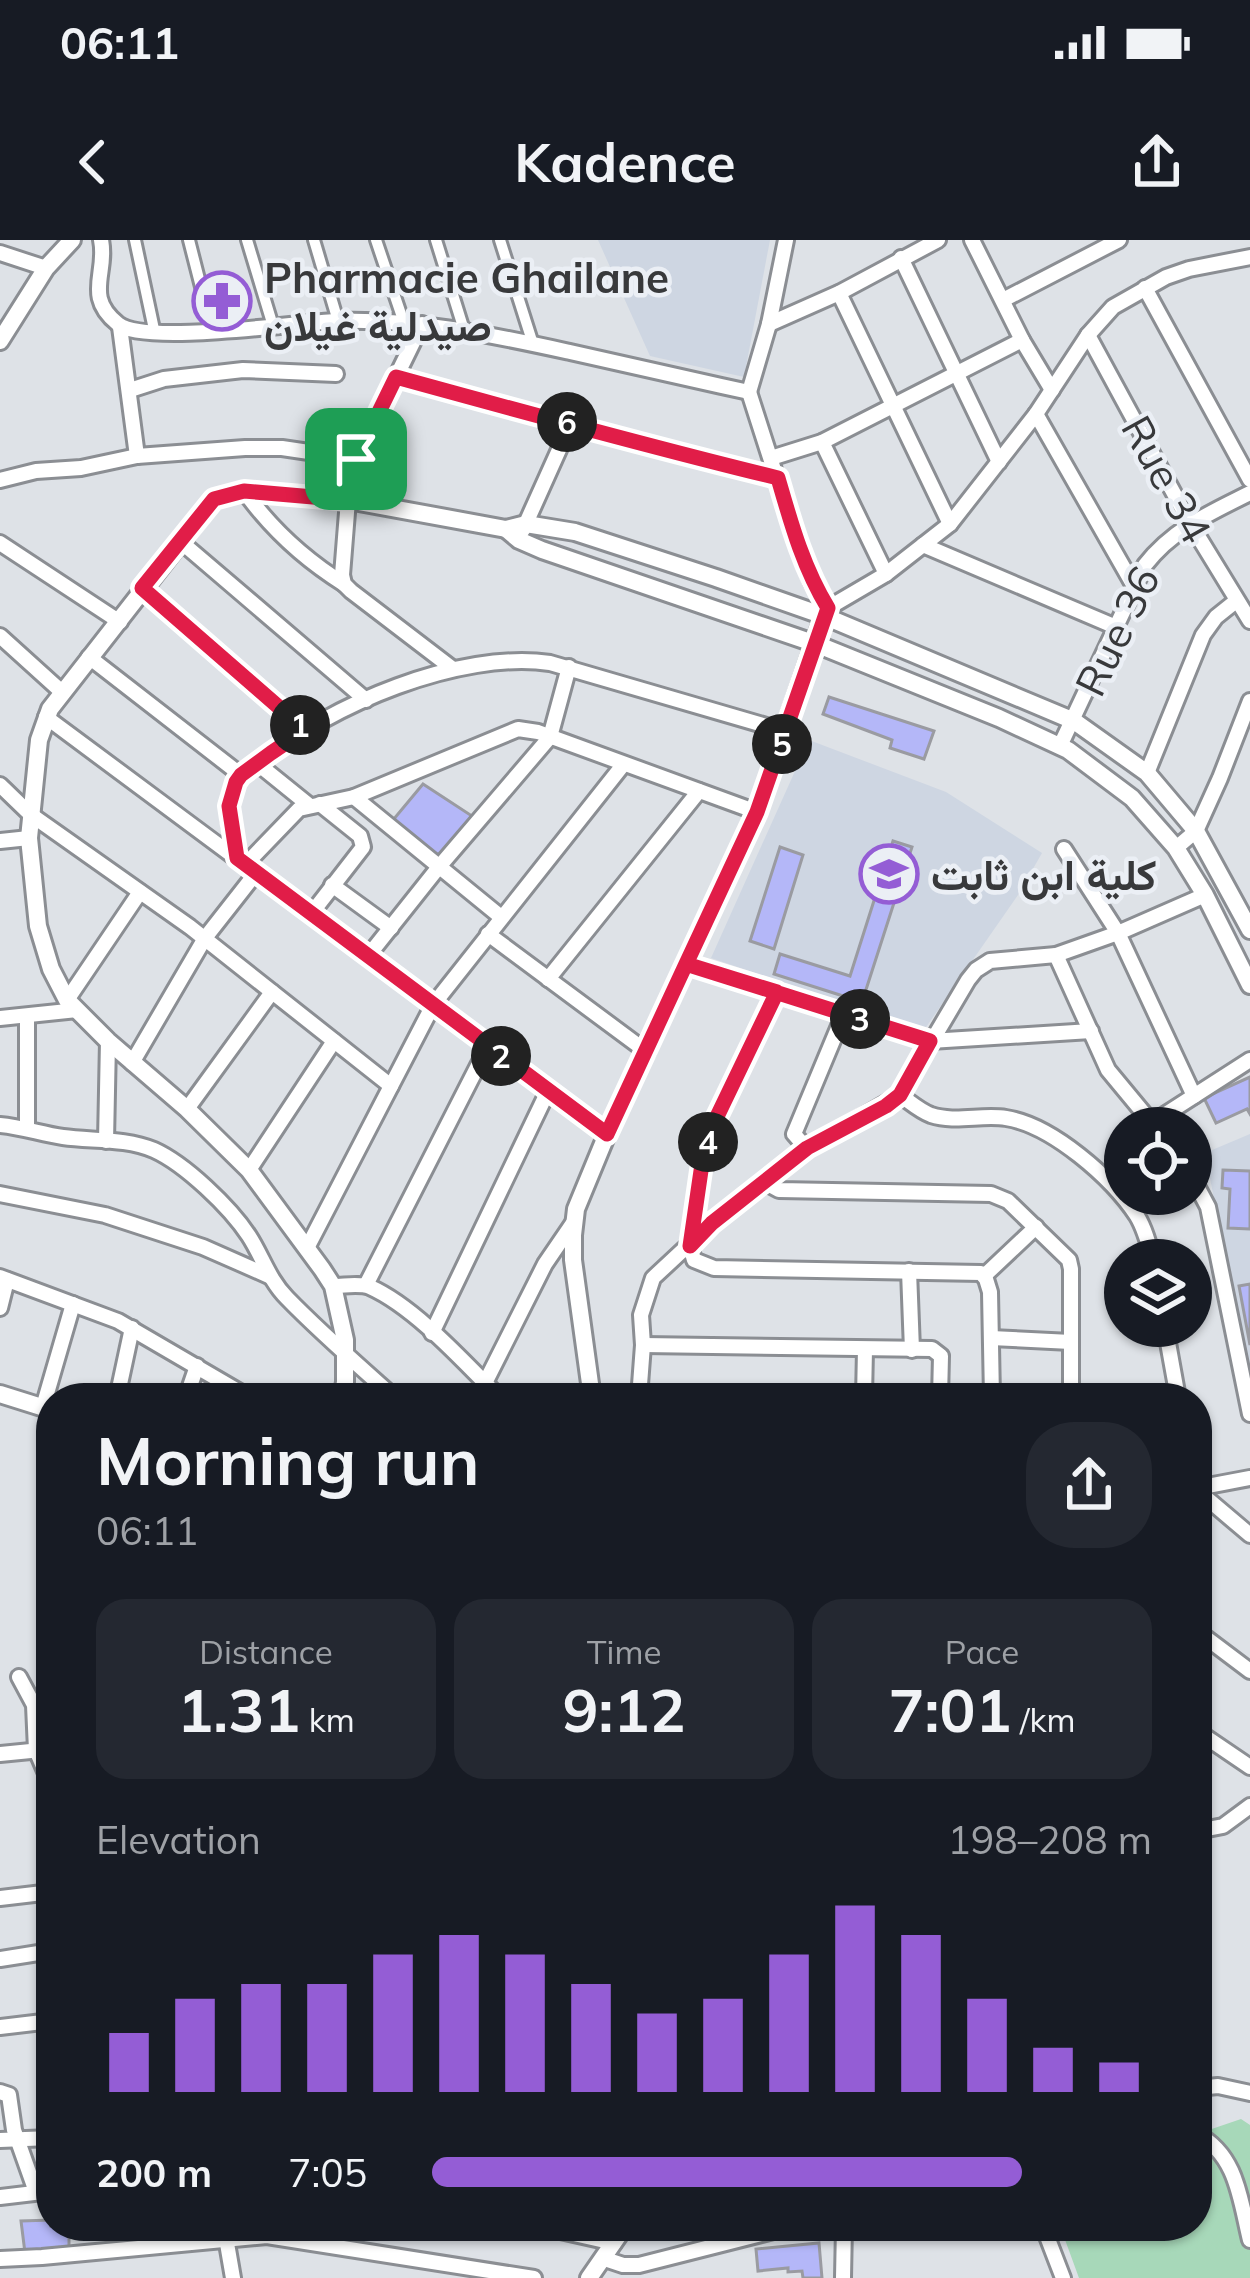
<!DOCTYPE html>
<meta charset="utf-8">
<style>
:root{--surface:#171b24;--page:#242831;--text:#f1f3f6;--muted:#9ea1a6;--accent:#945dd5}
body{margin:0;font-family:Mulish,Vazirmatn,sans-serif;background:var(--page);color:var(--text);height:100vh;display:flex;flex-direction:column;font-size:45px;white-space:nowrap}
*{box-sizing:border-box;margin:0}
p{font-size:39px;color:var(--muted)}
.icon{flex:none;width:66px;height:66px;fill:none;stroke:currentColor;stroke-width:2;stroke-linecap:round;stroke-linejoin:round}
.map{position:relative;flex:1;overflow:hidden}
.sheet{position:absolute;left:36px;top:1143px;width:1176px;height:858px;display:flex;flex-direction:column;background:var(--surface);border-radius:48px;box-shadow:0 3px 9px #0004}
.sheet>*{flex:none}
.fabs{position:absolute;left:1104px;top:867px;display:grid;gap:24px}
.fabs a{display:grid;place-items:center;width:108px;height:108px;border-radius:50%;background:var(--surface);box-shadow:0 3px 9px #0004;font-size:60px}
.pin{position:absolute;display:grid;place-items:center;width:102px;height:102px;color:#fff;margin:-51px;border-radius:24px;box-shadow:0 6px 18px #0006}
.km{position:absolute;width:60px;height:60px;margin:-30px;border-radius:50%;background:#222;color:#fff;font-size:33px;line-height:60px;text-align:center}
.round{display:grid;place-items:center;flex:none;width:126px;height:126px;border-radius:48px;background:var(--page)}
.summary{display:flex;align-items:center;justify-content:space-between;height:204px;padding:0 60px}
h1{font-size:66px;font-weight:700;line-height:90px}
.stats{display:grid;grid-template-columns:repeat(3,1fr);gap:18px;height:204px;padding:12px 60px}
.stats div{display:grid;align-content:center;border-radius:30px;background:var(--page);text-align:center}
.stats b{font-size:60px;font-weight:700}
.stats small{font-size:33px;font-weight:400}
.stats p{font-size:33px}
.chart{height:336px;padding:24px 60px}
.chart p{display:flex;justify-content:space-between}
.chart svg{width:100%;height:216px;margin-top:12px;stroke:var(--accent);stroke-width:6}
ul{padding:0 60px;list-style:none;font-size:39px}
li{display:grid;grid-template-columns:192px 144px 1fr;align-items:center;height:90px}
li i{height:30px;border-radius:15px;background:var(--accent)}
.status{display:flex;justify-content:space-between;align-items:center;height:84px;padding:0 60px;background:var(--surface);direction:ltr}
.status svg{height:33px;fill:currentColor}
header{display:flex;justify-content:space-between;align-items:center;height:156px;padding:0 60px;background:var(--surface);font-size:54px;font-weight:700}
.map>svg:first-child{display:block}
.built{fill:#ced6e2}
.green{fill:#a7d8b9}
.building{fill:#b4b7f8;stroke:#9a9ba1;stroke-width:3}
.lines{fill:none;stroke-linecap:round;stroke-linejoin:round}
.pedestrian-casing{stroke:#8b8e93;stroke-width:16}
.minor-casing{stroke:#8b8e93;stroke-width:20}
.tertiary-casing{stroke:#8b8e93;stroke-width:22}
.pedestrian{stroke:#fff;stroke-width:10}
.minor{stroke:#fff;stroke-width:14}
.tertiary{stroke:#fff;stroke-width:16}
.route-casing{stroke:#fff;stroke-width:24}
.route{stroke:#e11d48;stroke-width:15}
.labels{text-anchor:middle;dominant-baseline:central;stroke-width:9;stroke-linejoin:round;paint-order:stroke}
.poi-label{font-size:42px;font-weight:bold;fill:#38393b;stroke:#ebeff5;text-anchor:start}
.street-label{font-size:42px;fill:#38393b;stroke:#ebeff5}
</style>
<div class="status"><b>06:11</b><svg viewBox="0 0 49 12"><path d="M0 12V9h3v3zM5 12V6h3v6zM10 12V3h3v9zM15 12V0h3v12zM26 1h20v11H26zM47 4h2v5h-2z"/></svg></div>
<header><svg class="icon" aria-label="back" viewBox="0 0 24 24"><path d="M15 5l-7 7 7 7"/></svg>Kadence<svg class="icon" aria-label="share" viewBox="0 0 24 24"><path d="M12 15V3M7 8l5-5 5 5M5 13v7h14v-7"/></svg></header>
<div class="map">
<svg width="1250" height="2038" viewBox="0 0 1250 2038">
<rect width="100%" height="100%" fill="#dee2e7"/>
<g class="built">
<polygon points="598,0 770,0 744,137 650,116"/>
<polygon points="809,500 946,552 1042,613 1018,655 924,790 711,718"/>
<polygon points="1250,894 1250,1140 1205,913"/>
</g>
<polygon class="green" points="1241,1879 1250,1885 1250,2038 1079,2038 1060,1986 1197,1986 1197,1894"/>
<g class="building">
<polygon points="829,457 934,491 924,519 890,508 892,500 823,474"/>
<polygon points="423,544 472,576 439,618 393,580"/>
<polygon points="893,601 912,607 862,762 774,734 780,714 850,736"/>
<polygon points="780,607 803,615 774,709 750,701"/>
<polygon points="1250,837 1250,874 1247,869 1216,883 1204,858"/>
<polygon points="1223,930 1250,931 1250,989 1228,988 1230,949 1222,948"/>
<polygon points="1250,1044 1250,1105 1239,1046"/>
<polygon points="51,1980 51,1986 69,1986 69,2011 25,2013 21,1981"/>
<polygon points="819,2003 822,2038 803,2038 802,2031 788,2032 788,2028 758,2031 756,2009"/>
</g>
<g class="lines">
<g class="pedestrian-casing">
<g id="pedestrian">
<polyline points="135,0 155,94"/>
<polyline points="189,0 212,90"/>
<polyline points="247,0 273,86"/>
<polyline points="314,0 338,81"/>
<polyline points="376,0 404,83"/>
<polyline points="436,0 464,90"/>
<polyline points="500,0 533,104"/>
</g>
</g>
<g class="minor-casing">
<g id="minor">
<path d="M101,0C108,33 83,56 118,84C144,105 294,83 335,81C415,78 492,95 570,112C629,125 689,139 749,152"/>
<polyline points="972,0 1022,100 1052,150"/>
<polyline points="0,13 46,28"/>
<polyline points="901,18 999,222"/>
<polyline points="1145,48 1250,240"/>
<polyline points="839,53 950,284"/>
<polyline points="1003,60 1119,0"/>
<polyline points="422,84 356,219 348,260 342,335 344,344 351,351 453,429"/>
<polyline points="769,84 839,53 938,0"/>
<polyline points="120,87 137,216"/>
<polyline points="1088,95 1190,283 1250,381"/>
<path d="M396,137C523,172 650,207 778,238"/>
<polyline points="130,150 164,139 243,130 336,134"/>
<polyline points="749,152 801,314 812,342 828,368"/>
<polyline points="749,152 769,84 786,0"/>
<polyline points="1036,174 1134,346"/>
<polyline points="822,202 886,334"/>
<polyline points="771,218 822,202 1022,100"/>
<polyline points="0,240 36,231 81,228 137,216 245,208 282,208 356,219"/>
<path d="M244,251C272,290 304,319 344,344"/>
<polyline points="523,290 571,183"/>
<polyline points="180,301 366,460"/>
<polyline points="0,303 120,382"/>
<polyline points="923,305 1116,387"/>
<polyline points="142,348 305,490"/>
<polyline points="824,376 828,368 886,334 950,284 1036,174 1088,95 1113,67 1166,37 1189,29 1250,17"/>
<polyline points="0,396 63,453"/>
<polyline points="89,417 241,535"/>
<polyline points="46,477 607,894"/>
<path d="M1060,506L1145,325C1173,289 1210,273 1250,253"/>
<polyline points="258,524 310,566"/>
<polyline points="1147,533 1203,395 1216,377 1236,361"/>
<polyline points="0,545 30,574 190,687 391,846"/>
<polyline points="354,557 501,677"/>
<polyline points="0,601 29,598"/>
<polyline points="1176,608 1196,591 1220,538 1250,461"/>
<polyline points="1064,609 1118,693 1194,856"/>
<path d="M237,618C233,596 223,568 234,546C240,534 251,530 261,522C329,465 460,410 550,423L787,492"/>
<polyline points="245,625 299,569 354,557 518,489 538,492 757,572"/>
<polyline points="332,645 391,688"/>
<polyline points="311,674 363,607 360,596 320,564"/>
<polyline points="488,694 647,812"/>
<polyline points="1056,715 1108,830 1156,888"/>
<polyline points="368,716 438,628 550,497 569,427"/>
<polyline points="686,725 930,801 1091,791"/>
<polyline points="548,739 699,551"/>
<polyline points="777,752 712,887 703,917 690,1006 694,1020 714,1028 981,1033 986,1039 990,1052 992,1158"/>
<polyline points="67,760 140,652"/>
<polyline points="0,778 77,770"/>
<polyline points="132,823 205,698 256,633"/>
<polyline points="900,855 968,740 976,730 990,721 1056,715 1118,693 1205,655"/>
<polyline points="187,869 272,752"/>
<polyline points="1152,883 1250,820"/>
<path d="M0,885C22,887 42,894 63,897C92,901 126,898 154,910C185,924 230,967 249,996C262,1016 269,1040 287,1058C321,1093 358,1125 395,1158"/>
<polyline points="27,888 27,776"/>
<polyline points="106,901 108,801"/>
<polyline points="807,909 794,894 844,774"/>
<polyline points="249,930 334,801"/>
<polyline points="1191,935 1208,967 1250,1174"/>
<polyline points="764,942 779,950 991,954 1008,961 1069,1020 1071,1029 1071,1158"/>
<polyline points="0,954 105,975 203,1007 269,1036"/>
<polyline points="307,1008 433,765 623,525"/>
<polyline points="909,1031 912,1110"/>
<polyline points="984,1036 1036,987"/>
<polyline points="0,1037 118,1081 250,1158"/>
<polyline points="366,1045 488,806"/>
<path d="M333,1046C345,1046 360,1043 370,1047C415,1067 465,1123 500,1158"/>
<polyline points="0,1068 7,1040"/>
<polyline points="1165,1086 1178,1158"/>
<polyline points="432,1093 548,851"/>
<polyline points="991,1098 1071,1102"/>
<polyline points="643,1105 932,1109 941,1116 940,1158"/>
<polyline points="485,1143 545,1024 573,983"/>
<polyline points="117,1158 132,1088"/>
<polyline points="186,1158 197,1126"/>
<path d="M639,1158L643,1105L641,1075L653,1038L712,983L807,909L900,855C910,862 920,871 931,875C955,883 982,874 1006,878C1052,885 1112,938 1137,976C1145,989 1149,1005 1153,1020"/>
<polyline points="864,1158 865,1109"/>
<polyline points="43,1167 73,1064"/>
<polyline points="1197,1248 1250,1238"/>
<polyline points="1197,1250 1250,1295"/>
<polyline points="1197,1391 1250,1431"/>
<polyline points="19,1437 34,1465 36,1510 51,1545"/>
<polyline points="1197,1491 1250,1527"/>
<polyline points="0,1514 51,1509"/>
<polyline points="1197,1591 1223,1586 1250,1566"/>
<polyline points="0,1658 51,1652"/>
<polyline points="0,1719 51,1711"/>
<polyline points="0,1787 51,1781"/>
<polyline points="1197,1848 1218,1846 1250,1853"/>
<polyline points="0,1852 9,1855 14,1890 36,1952"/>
<path d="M1197,1894C1237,1915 1240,1959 1250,2000"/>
<polyline points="0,1900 51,1898"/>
<polyline points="0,1957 51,1951"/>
<polyline points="224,1986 233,2038"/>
<polyline points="538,1986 614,2003"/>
<polyline points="1043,1986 1063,2038"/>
<polyline points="0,2019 42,2017 267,1996 534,2038"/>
<polyline points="605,2019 623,2025 639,2025 793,1986"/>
<polyline points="843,2038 844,1986"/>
</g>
</g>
<g class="tertiary-casing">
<g id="tertiary">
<polyline points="0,101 46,28 72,0"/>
<polyline points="506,289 519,300 542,310 816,404 999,478 1068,510 1132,558 1176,608 1205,655 1250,745"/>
<polyline points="0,1154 51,1170"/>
<polyline points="342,1158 345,1142 345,1100 333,1046 322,1029 249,930 187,869 108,801 67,760 51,729 38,686 29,598 39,500 50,469 214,259 244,251 348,260 506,289 526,284 575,292 716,338 824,376 1074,481 1147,533 1196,591 1250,690"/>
<polyline points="592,1158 573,1020 573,995 576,969 607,894 757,572 824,376"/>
<polyline points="589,2038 625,1986"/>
</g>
</g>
<use href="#pedestrian" class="pedestrian"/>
<use href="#minor" class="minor"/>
<use href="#tertiary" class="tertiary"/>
</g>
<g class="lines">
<g class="route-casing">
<path id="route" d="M356,219L348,260L244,251L214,259L142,348L305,490L271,513L241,535L236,542L229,566L237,618L607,894L686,724L930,801L900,855L886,866L807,908L712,983L690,1006L703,917L712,887L777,752L686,724L757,572L828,368C803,327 791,283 778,238C650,207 523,172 396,137L356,219"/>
</g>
<use href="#route" class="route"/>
</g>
<defs>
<g id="pharmacy-ring" transform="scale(3)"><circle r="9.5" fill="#ebeff5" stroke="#945dd5" stroke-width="1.5"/><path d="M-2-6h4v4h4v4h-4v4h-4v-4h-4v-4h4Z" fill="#945dd5"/></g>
<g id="school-ring" transform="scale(3)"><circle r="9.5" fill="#ebeff5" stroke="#945dd5" stroke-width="1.5"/><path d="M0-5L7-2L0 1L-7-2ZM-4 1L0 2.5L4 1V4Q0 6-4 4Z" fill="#945dd5"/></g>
</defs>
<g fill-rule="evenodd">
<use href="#pharmacy-ring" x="222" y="61"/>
<use href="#school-ring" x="889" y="634"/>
</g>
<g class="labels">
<g class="poi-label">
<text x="264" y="37">Pharmacie Ghailane<tspan x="264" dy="48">صيدلية غيلان</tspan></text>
<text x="931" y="634">كلية ابن ثابت</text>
</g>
<g class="street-label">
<text transform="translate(1167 239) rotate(61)">Rue 34</text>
<text transform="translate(1117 391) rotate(-64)">Rue 36</text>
</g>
</g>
</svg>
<div class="fabs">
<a><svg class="icon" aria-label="locate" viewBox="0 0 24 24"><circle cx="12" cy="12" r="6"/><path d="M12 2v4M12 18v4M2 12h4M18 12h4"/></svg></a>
<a><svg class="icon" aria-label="layers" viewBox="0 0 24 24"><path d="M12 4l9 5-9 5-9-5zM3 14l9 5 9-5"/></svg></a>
</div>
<div class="pin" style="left:356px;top:219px;background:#1e9e55"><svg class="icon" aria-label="arrive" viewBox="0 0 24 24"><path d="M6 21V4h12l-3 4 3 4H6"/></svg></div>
<b class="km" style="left:300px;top:485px">1</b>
<b class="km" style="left:501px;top:816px">2</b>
<b class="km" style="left:860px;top:779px">3</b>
<b class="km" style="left:708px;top:902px">4</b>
<b class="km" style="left:782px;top:504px">5</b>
<b class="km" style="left:567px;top:182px">6</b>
<section class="sheet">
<div class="summary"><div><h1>Morning run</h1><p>06:11</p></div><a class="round"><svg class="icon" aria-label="share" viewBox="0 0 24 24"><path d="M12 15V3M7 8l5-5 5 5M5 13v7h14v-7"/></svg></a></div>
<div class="stats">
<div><p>Distance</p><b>1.31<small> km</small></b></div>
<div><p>Time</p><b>9:12</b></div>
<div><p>Pace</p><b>7:01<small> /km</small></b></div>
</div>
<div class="chart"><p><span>Elevation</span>198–208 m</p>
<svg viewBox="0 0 160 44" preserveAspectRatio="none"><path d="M5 44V32M15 44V25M25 44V22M35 44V22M45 44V16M55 44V12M65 44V16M75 44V22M85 44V28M95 44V25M105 44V16M115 44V6M125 44V12M135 44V25M145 44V35M155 44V38"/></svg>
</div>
<ul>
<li><b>200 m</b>7:05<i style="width:82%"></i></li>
</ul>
</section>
</div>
